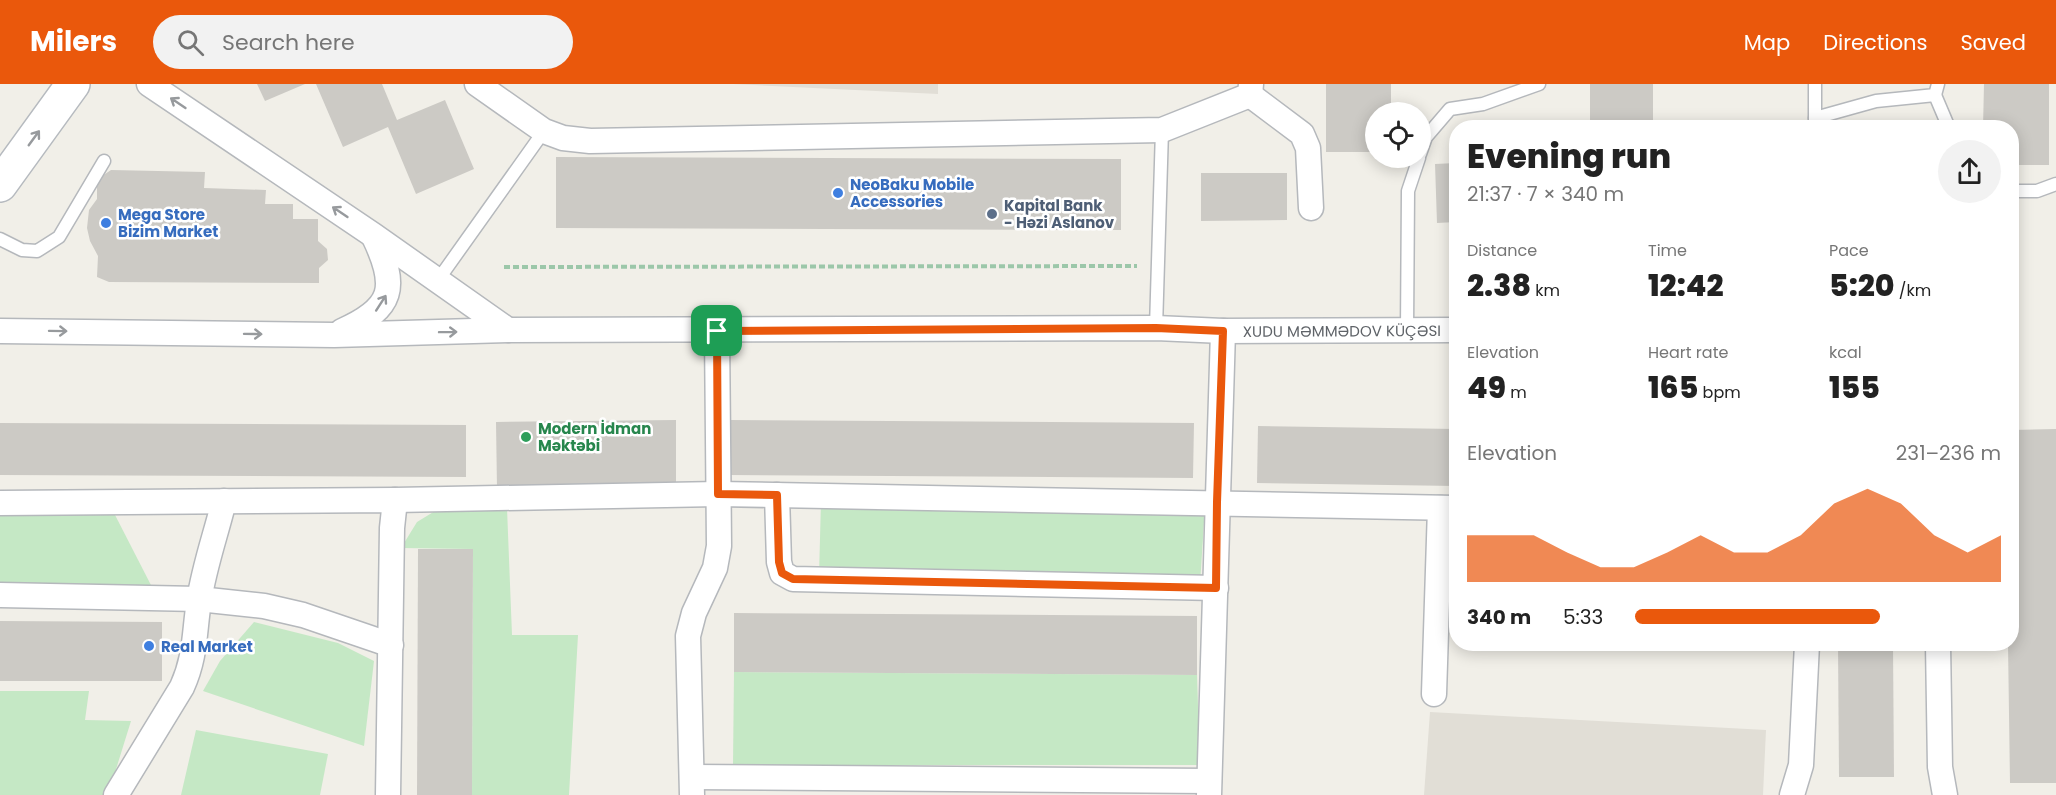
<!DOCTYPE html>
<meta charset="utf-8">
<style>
:root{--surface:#fff;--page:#f2f2f2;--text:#222;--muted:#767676;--accent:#ea580c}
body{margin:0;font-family:Poppins,sans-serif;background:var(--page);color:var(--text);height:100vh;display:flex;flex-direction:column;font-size:22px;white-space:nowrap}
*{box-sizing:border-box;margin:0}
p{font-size:20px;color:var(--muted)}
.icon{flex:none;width:33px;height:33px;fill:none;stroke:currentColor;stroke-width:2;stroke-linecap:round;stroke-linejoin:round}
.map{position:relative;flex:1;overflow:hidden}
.panel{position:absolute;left:1449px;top:36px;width:570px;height:531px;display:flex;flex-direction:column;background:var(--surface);border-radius:24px;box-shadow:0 3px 15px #0003}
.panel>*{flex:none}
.buttons{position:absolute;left:1365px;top:18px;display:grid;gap:12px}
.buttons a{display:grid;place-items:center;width:66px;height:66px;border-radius:50%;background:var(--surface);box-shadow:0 3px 15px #0003;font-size:30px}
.pin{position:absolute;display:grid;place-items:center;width:51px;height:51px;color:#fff;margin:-26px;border-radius:12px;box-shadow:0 3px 9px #0006}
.round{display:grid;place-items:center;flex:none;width:63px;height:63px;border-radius:32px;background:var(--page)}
.overview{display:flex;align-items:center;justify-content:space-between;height:102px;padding:0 18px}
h1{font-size:33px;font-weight:800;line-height:45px}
.figures{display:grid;grid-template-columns:repeat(3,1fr);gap:9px;height:102px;padding:6px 18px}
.figures div{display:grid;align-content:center}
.figures b{font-size:30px;font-weight:800}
.figures small{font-size:16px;font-weight:400}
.figures p{font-size:16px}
.chart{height:168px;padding:12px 18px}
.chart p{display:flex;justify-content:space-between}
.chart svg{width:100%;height:108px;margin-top:6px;fill:var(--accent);opacity:.7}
ul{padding:0 18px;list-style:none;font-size:20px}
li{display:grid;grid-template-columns:96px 72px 1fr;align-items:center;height:45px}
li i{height:15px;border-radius:8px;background:var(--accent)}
header{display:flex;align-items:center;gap:36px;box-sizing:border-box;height:84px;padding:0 30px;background:var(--accent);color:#fff}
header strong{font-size:28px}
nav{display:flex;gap:33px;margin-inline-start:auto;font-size:21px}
.search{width:420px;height:54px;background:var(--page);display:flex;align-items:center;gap:15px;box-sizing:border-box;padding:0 21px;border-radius:33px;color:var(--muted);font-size:22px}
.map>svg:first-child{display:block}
.education{fill:#e1ded6}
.green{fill:#c5e8c5}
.building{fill:#cccac5}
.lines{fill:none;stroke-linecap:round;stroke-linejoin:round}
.lane-casing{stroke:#b5b8bc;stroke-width:15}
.street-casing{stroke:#b5b8bc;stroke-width:27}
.secondary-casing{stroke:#b6babf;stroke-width:36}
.path{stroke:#9cc7a9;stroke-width:4;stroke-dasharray:6 3;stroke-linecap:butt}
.lane{stroke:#fff;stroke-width:12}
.street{stroke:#fff;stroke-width:24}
.secondary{stroke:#fff;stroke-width:33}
.oneway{stroke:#979a9d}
.route-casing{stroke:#fff;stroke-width:12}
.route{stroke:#ea580c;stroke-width:8}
.shop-dot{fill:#3f7fe0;stroke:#fff;stroke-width:2}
.service-dot{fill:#5c6f8a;stroke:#fff;stroke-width:2}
.leisure-dot{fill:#2e9e5b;stroke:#fff;stroke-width:2}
.labels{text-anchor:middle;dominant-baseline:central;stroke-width:5;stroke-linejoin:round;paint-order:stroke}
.shop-label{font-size:15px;font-weight:bold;fill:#366cbe;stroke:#fff;text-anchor:start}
.service-label{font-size:15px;font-weight:bold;fill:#4e5e75;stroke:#fff;text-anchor:start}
.street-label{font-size:15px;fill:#5f6368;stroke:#fff}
.leisure-label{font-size:15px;font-weight:bold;fill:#27864d;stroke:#fff;text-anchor:start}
</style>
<header>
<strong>Milers</strong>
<div class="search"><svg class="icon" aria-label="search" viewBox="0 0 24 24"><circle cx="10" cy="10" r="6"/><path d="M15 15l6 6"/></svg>Search here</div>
<nav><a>Map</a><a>Directions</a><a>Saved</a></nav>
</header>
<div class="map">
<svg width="2056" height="711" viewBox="0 0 2056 711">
<rect width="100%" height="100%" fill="#f1efe8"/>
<g class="education">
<polygon points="733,0 938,0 938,10"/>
<polygon points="1430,628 1766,646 1763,711 1424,711"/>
</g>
<g class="green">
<polygon points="821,417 1205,423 1200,500 819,492"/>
<polygon points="507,424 512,551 578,551 569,711 472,711 473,465 401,464 417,438 435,427"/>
<polygon points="0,429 114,429 154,507 0,503"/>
<polygon points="254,538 338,559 374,577 364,662 203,607 220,577"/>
<polygon points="734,588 1197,591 1200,681 733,681"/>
<polygon points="0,607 89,607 85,636 131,637 108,711 0,711"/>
<polygon points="196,646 328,670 320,711 181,711"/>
</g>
<g class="building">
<polygon points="257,0 305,0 265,17"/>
<polygon points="316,0 382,0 397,36 445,16 474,85 416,110 388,43 343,63"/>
<polygon points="1326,0 1391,0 1391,28 1376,28 1376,68 1326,68"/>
<rect x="1590" y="0" width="63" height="44"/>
<polygon points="1984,0 2049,0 2049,81 2012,81 2012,44 1983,44"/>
<polygon points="556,73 1121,75 1121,146 556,144"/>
<polygon points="1456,79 1456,138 1437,139 1435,80"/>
<polygon points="111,86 205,88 204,104 266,106 265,120 293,120 293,135 318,135 318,157 327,165 328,176 319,184 319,199 109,198 97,193 98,172 90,157 87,144 89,126 97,115 97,99 102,92"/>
<polygon points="1201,89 1287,89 1287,136 1201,137"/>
<polygon points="676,336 676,404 497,405 496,338"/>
<polygon points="730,336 1194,339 1193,394 729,391"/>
<polygon points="0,339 466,341 466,393 0,391"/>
<polygon points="1258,342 1456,345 1456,402 1257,399"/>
<polygon points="2056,345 2056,699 2010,699 2008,560 2012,560 2012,346"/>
<polygon points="418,465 473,465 472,711 417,711"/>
<polygon points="734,529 1197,532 1197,591 734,588"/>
<polygon points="0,537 162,538 162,597 0,597"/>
<polygon points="1838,560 1893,560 1894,693 1839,693"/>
</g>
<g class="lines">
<g class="lane-casing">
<g id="lane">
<polyline points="1815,0 1815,34"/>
<polyline points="1935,11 1949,44"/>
<polyline points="1815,44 1815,34 1876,17 1935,11 1938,0"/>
<polyline points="1420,70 1426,53 1450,25 1483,20 1539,0"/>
<polyline points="2012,107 2037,107 2056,100"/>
<polyline points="0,155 22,166 37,167 59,153 104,77"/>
<polyline points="438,196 544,47"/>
<polyline points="1156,244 1162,46"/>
<polyline points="1407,246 1408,107 1419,74"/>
</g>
</g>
<g class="street-casing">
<g id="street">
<polyline points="149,0 373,151 508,246"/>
<polyline points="477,0 544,47 563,54 590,57 1162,46 1250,11 1251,0"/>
<polyline points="1250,11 1302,50 1308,64 1311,124"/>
<path id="s1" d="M0,247L334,251L508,246L1156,244L1223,247L1456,246"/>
<path d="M342,247C394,224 398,203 374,153"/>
<polyline points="777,411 779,478 782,489 793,495 1216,504"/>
<polyline points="395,416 718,410 1456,424"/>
<polyline points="0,419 395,416 392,444 388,711"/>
<polyline points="0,511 199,515 264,522 303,531 391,561"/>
<polyline points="1938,560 1940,683 1945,711"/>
<polyline points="1434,610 1440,424"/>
<polyline points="692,693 1209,697"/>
<path d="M116,711L182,603C196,572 194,549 199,517C204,483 216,450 224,417"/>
<polyline points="692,711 688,552 694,529 715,484 719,462 717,247"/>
<polyline points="1209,711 1223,247"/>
<polyline points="1792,711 1801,681 1807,560"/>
</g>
</g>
<g class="secondary-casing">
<polyline id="secondary" points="0,101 73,0"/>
</g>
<polyline class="path" points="504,183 1137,182"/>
<use href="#lane" class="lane"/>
<use href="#street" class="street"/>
<use href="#secondary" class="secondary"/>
</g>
<defs><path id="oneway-shaft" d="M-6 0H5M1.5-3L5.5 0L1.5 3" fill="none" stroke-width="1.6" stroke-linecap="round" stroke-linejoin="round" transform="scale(1.5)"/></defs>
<g class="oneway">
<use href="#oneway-shaft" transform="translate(178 19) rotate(-146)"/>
<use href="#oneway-shaft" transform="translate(34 54) rotate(-54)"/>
<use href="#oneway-shaft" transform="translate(340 128) rotate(-146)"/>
<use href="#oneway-shaft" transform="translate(381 219) rotate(-57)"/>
<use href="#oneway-shaft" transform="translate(58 247) rotate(1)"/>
<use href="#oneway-shaft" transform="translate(448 248) rotate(-1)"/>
<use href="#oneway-shaft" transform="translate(253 250) rotate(1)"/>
</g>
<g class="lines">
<g class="route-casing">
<polygon id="route" points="1156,244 1223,247 1217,418 1216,504 793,495 782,489 779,478 777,411 718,410 717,247"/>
</g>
<use href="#route" class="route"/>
</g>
<g class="shop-dot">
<circle cx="838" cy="109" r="6"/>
<circle cx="106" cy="139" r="6"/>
<circle cx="149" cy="562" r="6"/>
</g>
<circle class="service-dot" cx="992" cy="130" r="6"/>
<circle class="leisure-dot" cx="526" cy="353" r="6"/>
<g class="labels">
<g class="shop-label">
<text x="850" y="100">NeoBaku Mobile<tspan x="850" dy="17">Accessories</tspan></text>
<text x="118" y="130">Mega Store<tspan x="118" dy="17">Bizim Market</tspan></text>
<text x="161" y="562">Real Market</text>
</g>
<g class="service-label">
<text x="1004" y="121">Kapital Bank<tspan x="1004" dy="17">- Həzi Aslanov</tspan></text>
</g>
<g class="street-label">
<text stroke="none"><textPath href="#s1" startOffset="1342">XUDU MƏMMƏDOV KÜÇƏSI</textPath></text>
</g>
<g class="leisure-label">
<text x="538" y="344">Modern İdman<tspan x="538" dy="17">Məktəbi</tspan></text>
</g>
</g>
</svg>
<div class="buttons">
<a><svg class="icon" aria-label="locate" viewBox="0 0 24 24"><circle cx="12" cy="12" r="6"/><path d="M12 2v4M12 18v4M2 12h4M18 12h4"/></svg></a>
</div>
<div class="pin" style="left:717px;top:247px;background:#1e9e55"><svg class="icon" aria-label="arrive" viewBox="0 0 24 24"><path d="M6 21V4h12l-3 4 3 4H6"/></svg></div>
<section class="panel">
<div class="overview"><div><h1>Evening run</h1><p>21:37 · 7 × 340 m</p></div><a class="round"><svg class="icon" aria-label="share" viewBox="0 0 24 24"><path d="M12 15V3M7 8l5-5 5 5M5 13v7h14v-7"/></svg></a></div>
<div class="figures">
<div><p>Distance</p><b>2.38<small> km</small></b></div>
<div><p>Time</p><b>12:42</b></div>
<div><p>Pace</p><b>5:20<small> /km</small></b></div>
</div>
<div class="figures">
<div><p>Elevation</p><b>49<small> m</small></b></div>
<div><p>Heart rate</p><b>165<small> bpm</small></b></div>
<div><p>kcal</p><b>155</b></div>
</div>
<div class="chart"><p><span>Elevation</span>231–236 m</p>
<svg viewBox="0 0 160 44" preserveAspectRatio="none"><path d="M0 44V25L10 25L20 25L30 32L40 38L50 38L60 32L70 25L80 32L90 32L100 25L110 12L120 6L130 12L140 25L150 32L160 25V44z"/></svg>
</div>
<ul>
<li><b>340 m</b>5:33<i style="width:67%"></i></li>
</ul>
</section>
</div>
